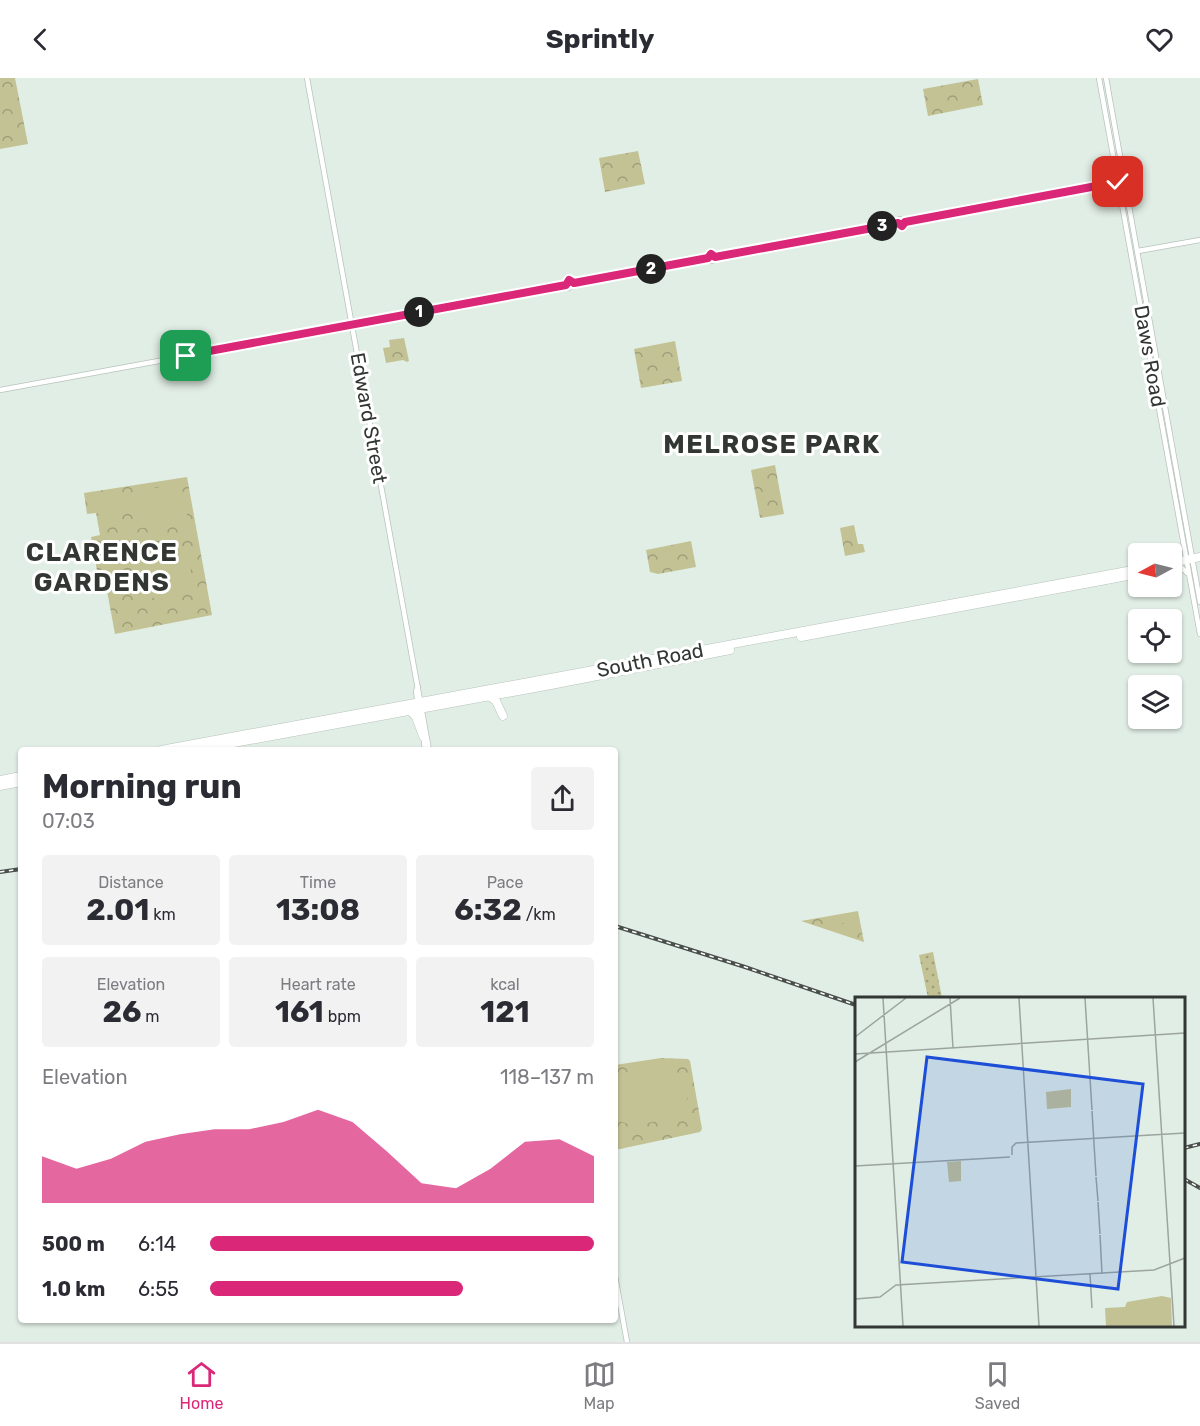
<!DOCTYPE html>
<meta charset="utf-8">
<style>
:root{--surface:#fff;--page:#f2f2f3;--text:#2b2b33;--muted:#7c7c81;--line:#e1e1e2;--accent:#db2777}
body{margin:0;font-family:Rubik,sans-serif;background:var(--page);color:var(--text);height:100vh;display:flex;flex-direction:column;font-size:22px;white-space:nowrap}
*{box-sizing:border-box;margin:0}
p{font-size:20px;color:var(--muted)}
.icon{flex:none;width:33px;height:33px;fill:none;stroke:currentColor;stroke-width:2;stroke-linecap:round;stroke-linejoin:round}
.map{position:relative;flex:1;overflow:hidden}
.side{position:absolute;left:18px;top:669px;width:600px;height:576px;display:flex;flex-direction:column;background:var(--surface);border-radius:6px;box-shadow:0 2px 4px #0004}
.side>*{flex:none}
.needle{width:39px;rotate:263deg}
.tools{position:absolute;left:1128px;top:465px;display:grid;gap:12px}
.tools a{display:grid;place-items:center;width:54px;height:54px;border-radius:6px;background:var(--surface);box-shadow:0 2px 4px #0004;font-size:30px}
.pin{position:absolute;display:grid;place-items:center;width:51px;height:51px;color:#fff;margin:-26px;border-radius:12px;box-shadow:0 3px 9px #0006}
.km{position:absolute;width:30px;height:30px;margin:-15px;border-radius:50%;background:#222;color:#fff;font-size:16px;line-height:30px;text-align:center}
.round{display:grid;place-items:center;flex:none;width:63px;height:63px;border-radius:6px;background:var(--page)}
.head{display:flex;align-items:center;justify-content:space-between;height:102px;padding:0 24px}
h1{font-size:33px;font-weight:700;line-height:45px}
.figures{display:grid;grid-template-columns:repeat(3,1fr);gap:9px;height:102px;padding:6px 24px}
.figures div{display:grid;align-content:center;border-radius:6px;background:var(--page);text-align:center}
.figures b{font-size:30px;font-weight:700}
.figures small{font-size:16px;font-weight:400}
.figures p{font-size:16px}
.chart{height:168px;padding:12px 24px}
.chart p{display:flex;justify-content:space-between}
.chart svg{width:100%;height:108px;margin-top:6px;fill:var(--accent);opacity:.7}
ul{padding:0 24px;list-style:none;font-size:20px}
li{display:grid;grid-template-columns:96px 72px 1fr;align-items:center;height:45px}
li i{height:15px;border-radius:8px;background:var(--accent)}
header{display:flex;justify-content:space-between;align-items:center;height:78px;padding:0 24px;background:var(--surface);font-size:27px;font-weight:700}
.menu{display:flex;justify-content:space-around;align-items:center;height:84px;border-top:2px solid var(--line);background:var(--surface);font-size:16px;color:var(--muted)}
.menu a{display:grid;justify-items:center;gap:3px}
.menu .current{color:var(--accent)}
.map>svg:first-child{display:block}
.grass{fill:url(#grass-dots)}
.park{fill:url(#park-crowns)}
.pitch{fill:#c3c294}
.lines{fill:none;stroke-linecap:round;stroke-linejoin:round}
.secondary-casing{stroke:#b7c3bb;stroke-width:6}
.highway-casing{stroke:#b7c3bb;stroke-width:9}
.secondary{stroke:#fff;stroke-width:4.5}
.highway{stroke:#fff;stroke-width:8}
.rail-casing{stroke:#494f4b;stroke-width:4}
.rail{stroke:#fff;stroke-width:1.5;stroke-dasharray:4.5;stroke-linecap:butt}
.route-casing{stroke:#fff;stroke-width:12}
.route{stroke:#db2777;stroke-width:8}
.labels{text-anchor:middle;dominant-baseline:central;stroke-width:6;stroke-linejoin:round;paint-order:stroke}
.street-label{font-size:20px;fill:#323734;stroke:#fff}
.district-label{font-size:26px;font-weight:bold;letter-spacing:1.5px;fill:#323734;stroke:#fff}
.inset-road{fill:none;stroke:#9ba59e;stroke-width:1.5}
.view{fill:#1d4ed8;fill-opacity:0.15;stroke:#1d4ed8;stroke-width:3}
.inset-edge{fill:none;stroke:#323734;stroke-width:3}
</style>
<header><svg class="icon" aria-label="back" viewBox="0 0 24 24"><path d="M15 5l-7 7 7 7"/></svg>Sprintly<svg class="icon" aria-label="heart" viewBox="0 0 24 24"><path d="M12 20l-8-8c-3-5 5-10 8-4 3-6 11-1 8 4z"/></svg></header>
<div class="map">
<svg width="1200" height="1264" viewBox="0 0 1200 1264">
<defs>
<pattern id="grass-dots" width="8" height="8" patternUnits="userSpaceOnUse" patternTransform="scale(1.5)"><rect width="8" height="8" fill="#c3c294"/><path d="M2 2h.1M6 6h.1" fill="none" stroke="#9f9e7a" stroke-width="1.8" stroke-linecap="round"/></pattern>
<pattern id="park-crowns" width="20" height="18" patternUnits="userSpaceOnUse" patternTransform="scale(1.5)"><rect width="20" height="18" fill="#c3c294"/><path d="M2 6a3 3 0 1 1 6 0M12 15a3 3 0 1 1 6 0" fill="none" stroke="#9f9e7a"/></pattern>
</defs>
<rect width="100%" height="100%" fill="#e1eee5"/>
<polygon class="grass" points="933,874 942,920 928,920 919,877"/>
<g class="park">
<polygon points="0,0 15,0 28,66 0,71"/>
<polygon points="978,1 983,27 928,38 923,11"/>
<polygon points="638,73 645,106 605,114 599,80"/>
<polygon points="404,260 409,283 407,284 403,282 386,285 383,270 390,269 389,262"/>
<polygon points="675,263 682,303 641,310 634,271"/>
<polygon points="775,387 784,436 760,440 751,392"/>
<polygon points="187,399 212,537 115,556 104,497 98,498 91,459 100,457 96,435 87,436 84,415"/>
<polygon points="854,447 858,466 863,466 865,474 845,478 840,450"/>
<polygon points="691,463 696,489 658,496 650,494 646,472"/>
<polygon points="858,833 864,864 801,843"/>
<polygon points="661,980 688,981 690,983 702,1051 700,1054 615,1072 615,987"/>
</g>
<g class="pitch">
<polygon points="181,405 188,442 136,451 129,415"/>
<polygon points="120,412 123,429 115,431 118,448 101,451 98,434 107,432 89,435 86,418"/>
<circle cx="164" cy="495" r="27"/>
<polygon points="857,834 862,855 846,857 844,845 829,848 827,840"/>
<path d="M652,988C678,986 702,1012 678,1034C669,1042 658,1043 647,1045C636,1047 626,1047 615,1041V999L629,993Z"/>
</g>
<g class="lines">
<g class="secondary-casing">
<g id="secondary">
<polyline points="307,0 429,672"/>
<polyline points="1099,0 1200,556"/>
<polyline points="1106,0 1200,524"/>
<polyline points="905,144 902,148 898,145 900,141 905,144 1120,104"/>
<polyline points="1138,173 1200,162"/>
<polyline points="715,179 712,183 708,180 711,176 715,179 898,145"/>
<polyline points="573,205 569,210 566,207 569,203 573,205 708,180"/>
<circle cx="189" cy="276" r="3.5"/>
<polyline points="193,276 566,207"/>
<polyline points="0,312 186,278"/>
<polyline points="1180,488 1187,495"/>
<polyline points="418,609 416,613 420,642"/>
<polyline points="423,656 425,672"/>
<polyline points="615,1198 627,1264"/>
</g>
</g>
<g class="highway-casing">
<g id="highway">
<polyline points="1172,485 1200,479"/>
<polyline points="801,559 1138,496"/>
<polyline points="489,618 496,623 503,638"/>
<polyline points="409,632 416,639 423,658"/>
<polyline points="161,672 1138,491"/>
<polyline points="196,672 551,607 730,572"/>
<polyline points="0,702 21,698"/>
<polyline points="0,708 21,704"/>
</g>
</g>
<use href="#secondary" class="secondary"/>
<use href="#highway" class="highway"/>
<g class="rail-casing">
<g id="rail">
<polyline points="0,794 21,791"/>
<polyline points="615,848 745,889 856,927"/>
<polyline points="1184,1070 1200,1066"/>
<polyline points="1184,1101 1200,1110"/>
</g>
</g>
<use href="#rail" class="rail"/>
</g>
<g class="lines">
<g class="route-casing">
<polyline id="route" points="186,278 190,279 193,276 566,207 569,202 574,205 708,180 711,176 715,179 894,146 898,145 902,148 905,144 1118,104"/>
</g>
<use href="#route" class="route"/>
</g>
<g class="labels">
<g class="street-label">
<text transform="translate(1150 278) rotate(80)">Daws Road</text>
<text transform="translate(369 340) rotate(80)">Edward Street</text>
<text transform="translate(650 582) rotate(-11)">South Road</text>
</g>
<g class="district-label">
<text x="772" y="366">MELROSE PARK</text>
<text x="102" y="474">CLARENCE<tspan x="102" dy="30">GARDENS</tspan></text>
</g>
</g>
<g transform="translate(855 919)">
<rect width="330" height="330" fill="#e1eee5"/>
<path d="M307,299L316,301L317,329H251L250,311L270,310L272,305Z" fill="#c3c294"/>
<path d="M216,92V110L192,112L191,95ZM106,164V184L94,185L92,165Z" fill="#c3c294"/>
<path class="inset-road" d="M28,1L48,329M95,1L98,51M164,1L184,329M230,1L237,113M298,1L319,329M0,40L51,1M0,57L330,36M0,65L105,1M237,114L241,179M157,158V150L161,146L330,136M0,169L155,160M241,180L243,204M243,205L245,237M245,238L247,277M235,277L237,311M0,302L25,300L41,288L299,273L330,261"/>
<path class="view" d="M72,60L288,87L263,292L47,265Z"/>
<rect width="330" height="330" class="inset-edge"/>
</g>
</svg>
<div class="tools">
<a><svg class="needle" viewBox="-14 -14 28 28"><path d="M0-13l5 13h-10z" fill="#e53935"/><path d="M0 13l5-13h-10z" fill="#7c7c81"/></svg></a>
<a><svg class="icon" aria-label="locate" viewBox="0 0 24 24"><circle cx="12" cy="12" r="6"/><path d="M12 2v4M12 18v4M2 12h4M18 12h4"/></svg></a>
<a><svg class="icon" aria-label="layers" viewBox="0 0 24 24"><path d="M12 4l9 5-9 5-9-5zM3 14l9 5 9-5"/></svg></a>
</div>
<div class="pin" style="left:186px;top:278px;background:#1e9e55"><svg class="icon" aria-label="arrive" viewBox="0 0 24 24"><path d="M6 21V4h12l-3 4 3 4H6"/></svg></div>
<div class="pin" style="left:1118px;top:104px;background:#d93025"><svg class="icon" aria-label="check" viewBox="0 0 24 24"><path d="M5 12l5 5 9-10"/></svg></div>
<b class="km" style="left:419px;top:234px">1</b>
<b class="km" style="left:651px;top:191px">2</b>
<b class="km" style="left:882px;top:148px">3</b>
<section class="side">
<div class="head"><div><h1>Morning run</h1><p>07:03</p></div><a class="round"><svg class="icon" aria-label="share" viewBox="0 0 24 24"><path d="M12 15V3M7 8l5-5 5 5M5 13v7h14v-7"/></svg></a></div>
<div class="figures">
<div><p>Distance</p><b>2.01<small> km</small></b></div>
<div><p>Time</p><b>13:08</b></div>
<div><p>Pace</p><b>6:32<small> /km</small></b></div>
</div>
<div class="figures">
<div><p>Elevation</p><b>26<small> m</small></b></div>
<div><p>Heart rate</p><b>161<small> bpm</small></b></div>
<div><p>kcal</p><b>121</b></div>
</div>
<div class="chart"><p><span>Elevation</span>118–137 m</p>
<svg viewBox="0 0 160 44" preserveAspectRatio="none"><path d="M0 44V25L10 30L20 26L30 19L40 16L50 14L60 14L70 11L80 6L90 11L100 23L110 36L120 38L130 30L140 19L150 18L160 25V44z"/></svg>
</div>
<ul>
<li><b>500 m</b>6:14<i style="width:100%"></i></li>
<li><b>1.0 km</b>6:55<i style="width:66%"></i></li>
</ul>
</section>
</div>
<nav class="menu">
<a class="current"><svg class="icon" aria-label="home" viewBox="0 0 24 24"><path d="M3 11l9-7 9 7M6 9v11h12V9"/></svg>Home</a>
<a><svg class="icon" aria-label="map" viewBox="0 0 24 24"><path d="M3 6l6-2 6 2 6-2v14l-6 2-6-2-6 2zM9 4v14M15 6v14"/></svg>Map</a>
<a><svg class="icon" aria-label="saved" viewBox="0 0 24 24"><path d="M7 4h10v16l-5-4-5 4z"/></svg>Saved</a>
</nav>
